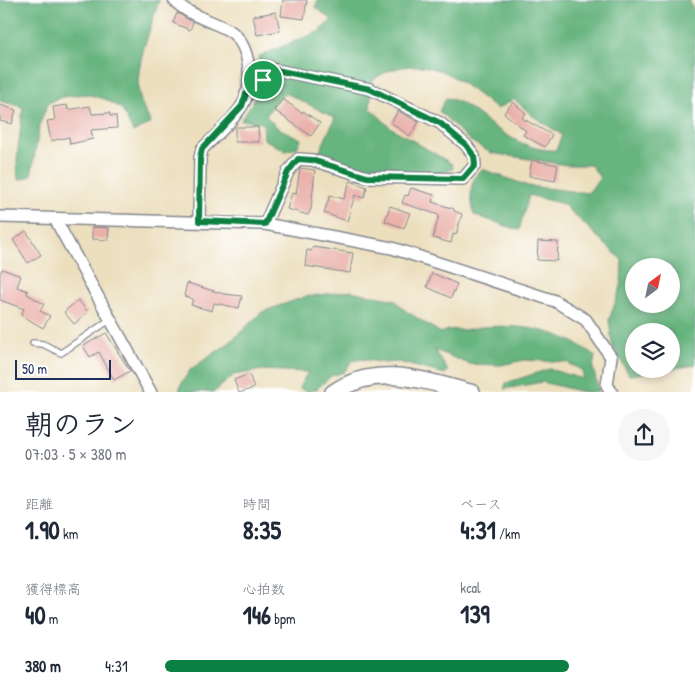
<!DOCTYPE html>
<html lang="ja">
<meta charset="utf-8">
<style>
:root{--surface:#fff;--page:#f6f6f7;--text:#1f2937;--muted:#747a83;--accent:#0b8043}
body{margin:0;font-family:"Patrick Hand","Klee One",sans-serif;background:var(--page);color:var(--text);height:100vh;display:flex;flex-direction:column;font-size:19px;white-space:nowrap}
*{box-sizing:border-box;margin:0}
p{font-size:16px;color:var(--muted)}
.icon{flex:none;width:28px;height:28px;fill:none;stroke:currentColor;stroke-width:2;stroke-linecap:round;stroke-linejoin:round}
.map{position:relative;height:392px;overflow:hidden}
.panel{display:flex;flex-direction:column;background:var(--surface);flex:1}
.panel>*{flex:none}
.needle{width:32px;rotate:33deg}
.fabs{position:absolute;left:625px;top:258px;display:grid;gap:10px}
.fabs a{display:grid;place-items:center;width:55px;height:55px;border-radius:50%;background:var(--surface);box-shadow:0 2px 8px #0003;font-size:25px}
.scale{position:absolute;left:15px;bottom:12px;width:96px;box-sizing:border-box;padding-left:5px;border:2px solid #1b2f5e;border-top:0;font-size:14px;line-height:18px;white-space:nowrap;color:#1b2f5e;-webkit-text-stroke:4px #fff;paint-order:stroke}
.pin{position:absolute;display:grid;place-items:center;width:42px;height:42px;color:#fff;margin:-21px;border:2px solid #fff;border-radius:50%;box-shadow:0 1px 5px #0007}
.round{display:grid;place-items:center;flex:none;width:52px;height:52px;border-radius:26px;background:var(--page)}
.overview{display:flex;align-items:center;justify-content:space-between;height:85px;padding:0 25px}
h1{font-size:28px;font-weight:700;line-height:38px}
.figures{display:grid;grid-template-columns:repeat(3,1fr);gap:8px;height:85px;padding:5px 25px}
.figures div{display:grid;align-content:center}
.figures b{font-size:25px;font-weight:700}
.figures small{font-size:14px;font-weight:400}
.figures p{font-size:14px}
ul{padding:0 25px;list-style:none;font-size:16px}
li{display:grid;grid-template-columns:80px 60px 1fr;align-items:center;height:38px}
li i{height:12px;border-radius:6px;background:var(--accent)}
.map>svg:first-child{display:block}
.forest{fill:#66b47e;stroke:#40726e;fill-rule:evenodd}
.building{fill:#eab1aa}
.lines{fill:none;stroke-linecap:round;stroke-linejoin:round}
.lane-casing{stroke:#84878e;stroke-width:8}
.street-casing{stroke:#84878e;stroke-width:14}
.secondary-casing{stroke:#84878e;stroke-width:19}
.lane{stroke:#fff;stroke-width:5.5}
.street{stroke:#fff;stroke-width:11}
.secondary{stroke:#fff;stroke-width:16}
.route-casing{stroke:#fff;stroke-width:10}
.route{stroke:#0b8043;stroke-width:6}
</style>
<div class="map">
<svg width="695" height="393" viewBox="0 0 695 393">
<rect width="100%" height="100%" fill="#fff"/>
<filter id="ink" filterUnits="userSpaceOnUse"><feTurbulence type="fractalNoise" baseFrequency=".02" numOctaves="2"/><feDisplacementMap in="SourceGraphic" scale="10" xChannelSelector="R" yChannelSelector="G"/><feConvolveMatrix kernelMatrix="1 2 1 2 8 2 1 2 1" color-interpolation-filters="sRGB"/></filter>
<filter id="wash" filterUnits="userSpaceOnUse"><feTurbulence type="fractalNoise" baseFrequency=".0096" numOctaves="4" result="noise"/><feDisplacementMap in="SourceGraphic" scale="20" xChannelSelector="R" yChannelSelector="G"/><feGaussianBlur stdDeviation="1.12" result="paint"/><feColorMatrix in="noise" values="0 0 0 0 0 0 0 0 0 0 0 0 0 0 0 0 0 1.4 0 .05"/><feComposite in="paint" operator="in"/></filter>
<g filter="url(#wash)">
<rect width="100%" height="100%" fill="#ecdfbe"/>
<g class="forest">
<path d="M0,0H159C152,26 132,71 140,98C142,106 147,115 151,123L133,132L122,109L105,99L85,94L62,97L48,103L40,123L31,176L18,180L17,159L23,107L0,101Z"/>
<path d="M318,0H689L695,13V365L629,375L612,344L609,320L621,286L622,260L563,204L529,195L519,230L474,215C471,197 467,183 482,169L528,186L588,193L600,178L591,165H567L491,153L469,140L439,111L446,98C462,100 472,111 485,120C504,135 531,152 556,150L562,135L533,116L514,99L497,109C483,99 457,77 442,71C418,62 391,65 372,81L370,108L390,127L452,164L453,169C409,185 360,169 318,155L335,118L286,93L276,100L266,116L278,128L301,139L297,148L286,151L264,139L263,123L241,120L257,95L259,56L318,32L332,20L315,7ZM634,266H671V304H634ZM634,331H671V369H634Z"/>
<path d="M351,291L395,300L406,311L441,333C450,328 453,330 463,330C469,330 476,327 482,327C523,324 562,330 595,356L593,368L599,392H583L542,382L504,389L506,383L549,369L583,379V371L566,362L524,360L501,365L469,364L435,350L448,371L445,374L398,362L384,363L361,359L352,361L344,372L331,376L317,389L308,392L299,388L308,372L262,370L234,375L214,392H179L181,384L191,369L229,343L262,312L304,297Z"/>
</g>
<g id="blocks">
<g class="building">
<polygon points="283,0 307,0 304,19 281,16"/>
<polygon points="276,12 280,31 257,35 253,16"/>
<polygon points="177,13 193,22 190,30 173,23"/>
<polygon points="283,99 302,113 303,111 320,123 311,136 274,110"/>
<polygon points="513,102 526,113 522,118 552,135 545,147 523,135 526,131 504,113"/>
<polygon points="0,105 16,110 12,124 0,121"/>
<polygon points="67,105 68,110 90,106 92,114 110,113 110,116 116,116 117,128 91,130 93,139 70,144 69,137 51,141 47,121 55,120 53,107"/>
<polygon points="398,111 419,122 410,136 391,123"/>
<polygon points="235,127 258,127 259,142 235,142"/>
<polygon points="532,160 558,165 555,181 529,176"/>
<polygon points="300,168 315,170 311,209 308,215 287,209 292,193 296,194"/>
<polygon points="350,181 367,187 364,198 355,195 347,221 324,213 330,195 344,199"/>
<polygon points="411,188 434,195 432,202 454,209 454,211 462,214 456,235 453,234 451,243 433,238 439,215 402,203 405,195 408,196"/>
<polygon points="390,206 410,213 404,228 385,221"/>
<polygon points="92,227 109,228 108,240 92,239"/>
<polygon points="26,231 41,255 28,263 13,240"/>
<polygon points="538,241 558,242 557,261 537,260"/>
<polygon points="313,247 353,253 350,273 305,266 307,250 311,251"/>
<polygon points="2,269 21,276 17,287 28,291 27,294 44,304 40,311 50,316 43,328 21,315 24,309 0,300 0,274"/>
<polygon points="432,273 457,284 451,298 427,287"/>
<polygon points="187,283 224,294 242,296 239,308 214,303 212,311 191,305 193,299 184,296"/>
<polygon points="78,300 88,312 74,324 64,312"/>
<polygon points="106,333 130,371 114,380 99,352 90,357 83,346"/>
<polygon points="249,374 254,388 239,393 234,380"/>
</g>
</g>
</g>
<g filter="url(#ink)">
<use href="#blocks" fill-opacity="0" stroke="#84878e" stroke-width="1"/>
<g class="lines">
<g class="lane-casing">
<polyline id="lane" points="33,343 43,344 61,353 111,319"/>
</g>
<g class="street-casing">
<g id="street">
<path d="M174,0C187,15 213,21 230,31C251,44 255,88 241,107C231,123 215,136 202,149L200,158L199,221"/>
<polyline points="246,94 276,70 370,89 440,123 466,145 474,156 475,165 463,179 367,177 312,160 298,159 288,172 265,224"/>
<polyline points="0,217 265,224 392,248 555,301 586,320 611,357 607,385 612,393"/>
<polyline points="55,219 151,393"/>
</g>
</g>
<g class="secondary-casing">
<path id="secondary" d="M333,393C376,362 426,381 472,393"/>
</g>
<use href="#lane" class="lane"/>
<use href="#street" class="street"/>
<use href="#secondary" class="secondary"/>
</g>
</g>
<g class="lines" filter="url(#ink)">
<g class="route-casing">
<polygon id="route" points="276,70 370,89 440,123 466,145 474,156 475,165 463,179 367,177 312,160 298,159 288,172 265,224 199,221 200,158 202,149 242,106 246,94"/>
</g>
<use href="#route" class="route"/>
</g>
</svg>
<div class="fabs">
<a><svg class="needle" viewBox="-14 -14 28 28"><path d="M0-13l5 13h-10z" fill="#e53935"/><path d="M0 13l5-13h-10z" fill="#747a83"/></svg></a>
<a><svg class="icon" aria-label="layers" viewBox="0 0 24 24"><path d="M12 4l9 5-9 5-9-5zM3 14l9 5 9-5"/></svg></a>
</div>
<div class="scale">50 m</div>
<div class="pin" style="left:263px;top:80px;background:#1e9e55"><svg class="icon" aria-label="arrive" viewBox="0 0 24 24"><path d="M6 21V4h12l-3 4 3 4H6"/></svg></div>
</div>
<section class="panel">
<div class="overview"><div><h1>朝のラン</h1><p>07:03 · 5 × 380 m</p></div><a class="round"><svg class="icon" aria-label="share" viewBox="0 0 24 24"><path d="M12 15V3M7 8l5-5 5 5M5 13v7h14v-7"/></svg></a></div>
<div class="figures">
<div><p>距離</p><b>1.90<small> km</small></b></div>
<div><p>時間</p><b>8:35</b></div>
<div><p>ペース</p><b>4:31<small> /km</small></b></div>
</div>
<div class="figures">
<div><p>獲得標高</p><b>40<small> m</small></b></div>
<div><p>心拍数</p><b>146<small> bpm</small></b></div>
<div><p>kcal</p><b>139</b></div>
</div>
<ul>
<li><b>380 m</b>4:31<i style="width:80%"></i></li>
</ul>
</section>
